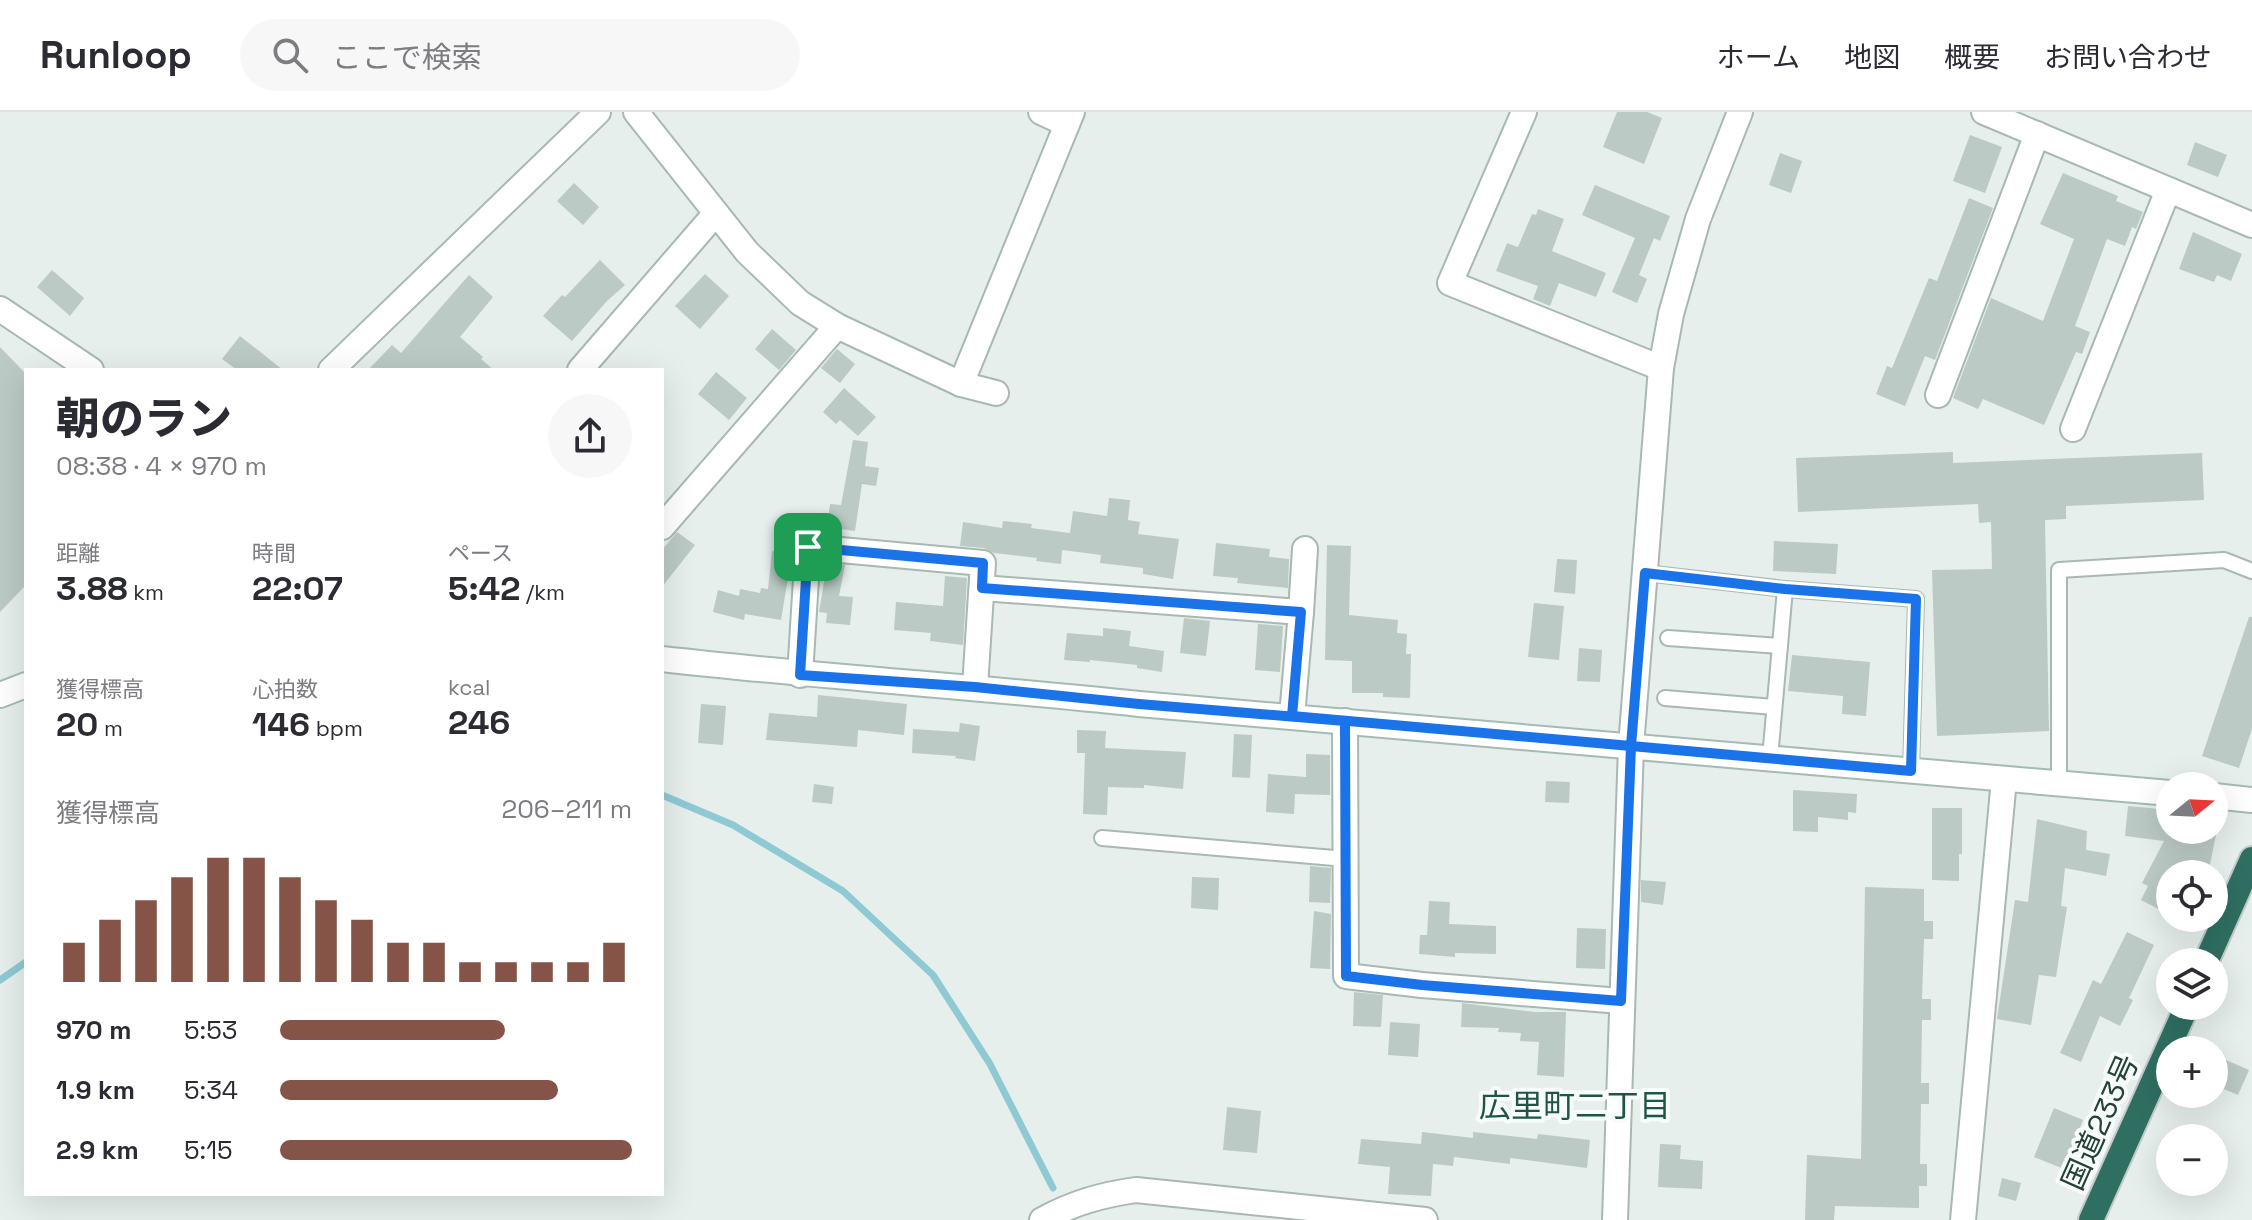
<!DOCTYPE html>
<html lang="ja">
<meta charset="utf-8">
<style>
:root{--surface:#fff;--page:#f7f7f7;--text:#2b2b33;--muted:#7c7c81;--line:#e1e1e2;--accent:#855347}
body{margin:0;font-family:"Space Grotesk","Noto Sans JP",sans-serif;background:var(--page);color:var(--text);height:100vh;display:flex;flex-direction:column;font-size:30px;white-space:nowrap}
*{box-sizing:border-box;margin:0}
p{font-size:26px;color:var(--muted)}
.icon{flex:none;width:44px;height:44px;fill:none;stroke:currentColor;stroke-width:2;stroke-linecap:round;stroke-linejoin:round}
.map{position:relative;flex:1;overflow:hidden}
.details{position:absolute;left:24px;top:256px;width:640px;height:828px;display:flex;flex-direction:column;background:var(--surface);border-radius:0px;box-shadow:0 8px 32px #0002}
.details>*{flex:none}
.needle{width:52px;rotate:72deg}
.tools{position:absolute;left:2156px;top:660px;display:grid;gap:16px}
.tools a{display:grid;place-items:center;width:72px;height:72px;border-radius:50%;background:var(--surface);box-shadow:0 8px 32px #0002;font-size:40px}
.pin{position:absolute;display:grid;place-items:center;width:68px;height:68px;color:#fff;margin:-34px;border-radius:16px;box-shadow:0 4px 12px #0006}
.round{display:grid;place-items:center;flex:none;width:84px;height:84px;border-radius:42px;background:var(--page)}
.summary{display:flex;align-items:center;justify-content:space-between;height:136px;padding:0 32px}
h1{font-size:44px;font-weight:800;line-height:60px}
.figures{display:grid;grid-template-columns:repeat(3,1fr);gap:12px;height:136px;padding:8px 32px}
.figures div{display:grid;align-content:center}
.figures b{font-size:34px;font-weight:800}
.figures small{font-size:22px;font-weight:400}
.figures p{font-size:22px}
.chart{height:224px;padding:16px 32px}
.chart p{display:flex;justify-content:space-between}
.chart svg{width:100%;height:144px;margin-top:8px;stroke:var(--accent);stroke-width:6}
ul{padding:0 32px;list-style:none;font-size:26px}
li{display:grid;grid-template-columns:128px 96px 1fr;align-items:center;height:60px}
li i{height:20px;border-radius:10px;background:var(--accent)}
header{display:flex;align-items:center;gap:48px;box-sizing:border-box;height:112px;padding:0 40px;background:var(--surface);border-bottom:2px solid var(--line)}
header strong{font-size:38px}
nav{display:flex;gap:44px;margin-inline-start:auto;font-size:28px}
.search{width:560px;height:72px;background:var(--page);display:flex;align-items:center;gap:20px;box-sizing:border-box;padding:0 28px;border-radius:44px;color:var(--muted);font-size:30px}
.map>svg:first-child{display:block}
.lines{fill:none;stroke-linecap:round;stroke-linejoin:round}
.stream{stroke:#8ec9d4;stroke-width:7}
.building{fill:#bbcac4}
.lane-casing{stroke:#a8b8b2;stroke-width:18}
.street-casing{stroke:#a8b8b2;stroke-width:28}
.secondary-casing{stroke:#a4bbb3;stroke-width:28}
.highway-casing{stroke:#c2cac8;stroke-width:28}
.lane{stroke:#fff;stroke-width:14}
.street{stroke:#fff;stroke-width:24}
.secondary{stroke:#fff;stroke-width:24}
.highway{stroke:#2f6f62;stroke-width:24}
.route-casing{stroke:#fff;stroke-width:16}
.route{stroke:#1a73e8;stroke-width:10}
.labels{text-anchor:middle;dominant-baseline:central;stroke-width:8;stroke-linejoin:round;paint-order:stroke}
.street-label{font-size:30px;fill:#24423a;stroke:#f7fbf9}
.neighbourhood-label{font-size:32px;fill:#1f5548;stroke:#f7fbf9}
</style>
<header>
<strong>Runloop</strong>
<div class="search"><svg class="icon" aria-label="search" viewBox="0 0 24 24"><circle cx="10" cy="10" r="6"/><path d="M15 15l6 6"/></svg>ここで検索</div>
<nav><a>ホーム</a><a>地図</a><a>概要</a><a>お問い合わせ</a></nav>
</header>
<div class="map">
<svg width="2252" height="1108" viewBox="0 0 2252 1108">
<rect width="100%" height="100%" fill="#e6efeb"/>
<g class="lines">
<g class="stream">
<polyline points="662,683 733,713 843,779 933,863 990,952 1053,1076"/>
<polyline points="0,868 26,850"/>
</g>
</g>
<g class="building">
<polygon points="1617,0 1647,0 1662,6 1644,52 1603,35"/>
<polygon points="1970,23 2002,35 1985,81 1953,69"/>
<polygon points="2195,30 2227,43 2218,65 2187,53"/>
<polygon points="1780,41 1802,49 1791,81 1769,73"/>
<polygon points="2063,61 2118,84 2116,89 2143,100 2136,117 2132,115 2125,134 2107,127 2075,214 2090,220 2082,242 2076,240 2044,313 1983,287 1978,297 1953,286 1991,186 2043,209 2074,127 2040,112"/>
<polygon points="574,71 599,95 583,113 557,89"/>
<polygon points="1595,73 1670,104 1660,129 1654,126 1639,163 1647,167 1637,191 1612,180 1635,126 1582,103"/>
<polygon points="1969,86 1993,96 1935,248 1925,244 1905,294 1876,282 1887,254 1892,256 1929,166 1937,169"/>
<polygon points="1538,97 1564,107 1552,139 1606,161 1596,185 1559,171 1550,194 1533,187 1538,174 1496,159 1507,131 1518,135 1532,102 1536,103"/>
<polygon points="2193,120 2242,142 2231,169 2217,163 2214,170 2179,157"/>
<polygon points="600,148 625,173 607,189 572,229 543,204 562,183 565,185"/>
<polygon points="52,158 84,186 70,204 37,175"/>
<polygon points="705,162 729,184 700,217 675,194"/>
<polygon points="469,163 493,185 460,225 483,245 481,247 494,258 368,258 392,233 401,241"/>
<polygon points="772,217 796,238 779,258 755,237"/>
<polygon points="240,224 283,258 237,258 222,247"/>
<polygon points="0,235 26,262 26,473 0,500"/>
<polygon points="837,237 855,252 840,271 821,256"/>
<polygon points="716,260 747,286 729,308 698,282"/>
<polygon points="844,276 876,305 858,324 840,308 836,312 823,300"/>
<polygon points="853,328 868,330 865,354 879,356 876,374 862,372 855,419 827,415 830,392 841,393"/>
<polygon points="1953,340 1953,351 2202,341 2204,388 2066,394 2066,407 2045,408 2049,619 1937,624 1932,458 1992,457 1991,410 1979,411 1978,392 1798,400 1796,346"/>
<polygon points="1109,386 1130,388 1128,408 1140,410 1138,422 1179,427 1173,467 1143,462 1143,456 1100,451 1101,443 1062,438 1061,452 1036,449 1037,446 994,441 984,436 960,434 963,410 1002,416 1003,409 1032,412 1031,416 1070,421 1073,399 1107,404"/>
<polygon points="677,420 695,433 662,475 662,438"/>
<polygon points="1774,429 1838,432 1836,462 1773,459"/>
<polygon points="1216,431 1270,437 1269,445 1289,447 1288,476 1237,471 1238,466 1213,464"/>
<polygon points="1327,433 1351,434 1349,503 1398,508 1397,521 1407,522 1406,542 1411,542 1410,586 1383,585 1383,581 1352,581 1352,549 1325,548"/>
<polygon points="772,439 792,442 781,508 745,502 744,508 713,500 718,478 739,484 740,477 760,481 761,476 768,477"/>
<polygon points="1557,447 1577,448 1575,482 1554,480"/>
<polygon points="827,452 845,453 839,484 853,485 850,513 826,511 827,501 819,500"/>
<polygon points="945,464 967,466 963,533 930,529 931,521 894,518 896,490 943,494"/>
<polygon points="1534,491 1564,494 1559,548 1528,545"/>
<polygon points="2249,505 2252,505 2252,617 2239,656 2202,644"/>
<polygon points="1184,506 1210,509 1206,544 1180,541"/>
<polygon points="1258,512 1283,514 1280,560 1255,558"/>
<polygon points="1103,516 1131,519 1129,534 1164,539 1162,560 1137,556 1137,553 1090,548 1090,550 1064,548 1067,521 1103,524"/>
<polygon points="1579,536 1602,538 1600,570 1577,569"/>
<polygon points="1792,543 1870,550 1866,604 1842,602 1843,584 1788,579"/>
<polygon points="818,583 907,592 904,623 858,618 857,635 766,628 769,601 817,605"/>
<polygon points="701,592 726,594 723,633 698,631"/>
<polygon points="960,611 980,614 975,649 955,646 956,644 912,641 913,617 959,620"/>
<polygon points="1077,618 1106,619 1105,636 1186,640 1183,677 1144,673 1144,676 1108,675 1107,703 1083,702 1085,641 1077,641"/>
<polygon points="1234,622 1252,623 1250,666 1232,665"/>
<polygon points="1306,642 1330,643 1330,683 1295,682 1294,702 1266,700 1268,662 1306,665"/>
<polygon points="1546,669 1570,670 1569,691 1545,690"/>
<polygon points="814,672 834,675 832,692 812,690"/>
<polygon points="1793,678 1857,682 1856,701 1848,700 1848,708 1818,705 1818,720 1793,719"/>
<polygon points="2128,694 2170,698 2170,718 2217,718 2208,762 2170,762 2170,803 2141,788 2148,774 2142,771 2164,729 2125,724"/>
<polygon points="1932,696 1962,696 1962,742 1959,742 1959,769 1932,768"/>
<polygon points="2037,707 2087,719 2086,738 2110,742 2106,764 2065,756 2061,794 2067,795 2056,865 2039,863 2031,913 1997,907 2015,788 2028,790"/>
<polygon points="1310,754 1331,756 1330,791 1309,790"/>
<polygon points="1192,765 1219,766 1218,798 1191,796"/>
<polygon points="1641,768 1666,770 1663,793 1641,790"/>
<polygon points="1865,775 1924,777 1924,809 1933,809 1933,827 1924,827 1922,887 1931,887 1931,908 1922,908 1921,971 1929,971 1929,992 1921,992 1920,1052 1927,1052 1927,1074 1919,1074 1919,1096 1835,1094 1834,1108 1805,1108 1807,1043 1861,1047"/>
<polygon points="1429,789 1450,790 1449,812 1496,814 1496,842 1455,841 1455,845 1419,842 1420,823 1427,823"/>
<polygon points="1314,799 1331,802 1330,857 1310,856"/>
<polygon points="1577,816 1606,817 1605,857 1576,856"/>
<polygon points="2127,820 2154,833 2129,886 2133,888 2120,914 2100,904 2081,950 2060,941 2093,868 2101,872"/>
<polygon points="1354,880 1383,883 1381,915 1353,914"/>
<polygon points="1462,891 1535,900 1566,900 1564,965 1537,963 1539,930 1520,929 1521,921 1498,920 1499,916 1461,915"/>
<polygon points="1390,910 1420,912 1418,945 1388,943"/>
<polygon points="2219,945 2249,958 2238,983 2214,973 2214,957"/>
<polygon points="1227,995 1261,999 1257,1041 1223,1038"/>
<polygon points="2054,996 2083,1008 2064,1057 2034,1045"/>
<polygon points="1422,1020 1473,1026 1473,1020 1537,1027 1538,1022 1590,1028 1587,1056 1510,1046 1510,1052 1454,1045 1453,1054 1433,1052 1431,1084 1388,1082 1390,1055 1358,1052 1361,1027 1421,1032"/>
<polygon points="1660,1032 1681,1033 1680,1047 1703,1049 1702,1077 1658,1075"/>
<polygon points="2002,1066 2021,1071 2016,1089 1998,1084"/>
</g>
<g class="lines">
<g class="lane-casing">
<g id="lane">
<polyline points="1645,461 1785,477 1916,487 1911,659"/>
<polyline points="1668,526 1780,534"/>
<polyline points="1665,586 1774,595"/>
<polyline points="1770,646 1785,477"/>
<polyline points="2059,671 2059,458 2224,448 2252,459"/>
<polyline points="1102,726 1346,747"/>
</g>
</g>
<g class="street-casing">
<g id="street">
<polyline points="636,0 747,140 800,191 837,214 961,272 996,281"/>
<polyline points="1041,0 1067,12"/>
<polyline points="1524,0 1450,171 1661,256"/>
<polyline points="1984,0 2252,113"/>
<polyline points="0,197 91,258"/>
<polyline points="331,258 598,0"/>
<polyline points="580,258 716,101"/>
<polyline points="961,272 1072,0"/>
<polyline points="1938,283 2037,22"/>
<polyline points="2073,317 2168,78"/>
<polyline points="662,415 837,214"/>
<polyline points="982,476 1301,500 1292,604"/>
<polyline points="1301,500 1305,437"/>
<polyline points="800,563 808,435 983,451 975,575"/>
<polyline points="1345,609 1346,864 1422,873 1621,889"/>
<path d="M1042,1108C1073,1091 1101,1083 1136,1078L1425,1108"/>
<polyline points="1615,1108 1631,634 1661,256 1671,202 1698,107 1740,0"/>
<polyline points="1963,1108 2004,667"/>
</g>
</g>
<g class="secondary-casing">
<g id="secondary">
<path d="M662,547C821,565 980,575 1139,592L2170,681"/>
<polyline points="0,583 26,573"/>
<polyline points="2214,684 2252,688"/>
</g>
</g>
<g class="highway-casing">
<g id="highway">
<polyline points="2206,850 2252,747"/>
<polyline points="2091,1108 2187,894"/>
</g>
</g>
<use href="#lane" class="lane"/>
<use href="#street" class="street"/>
<use href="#secondary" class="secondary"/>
<use href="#highway" class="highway"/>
</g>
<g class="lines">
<g class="route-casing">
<polyline id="route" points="808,435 800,563 975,575 1139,592 1345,609 1346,864 1422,873 1621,889 1631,634 1911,659 1916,487 1785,477 1645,461 1631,634 1292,604 1301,500 982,476 983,451 808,435"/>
</g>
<use href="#route" class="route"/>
</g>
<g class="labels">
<g class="street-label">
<text transform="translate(2100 1010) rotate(-66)">国道233号</text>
</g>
<g class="neighbourhood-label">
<text x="1575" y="994">広里町二丁目</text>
</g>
</g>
</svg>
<div class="tools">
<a><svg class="needle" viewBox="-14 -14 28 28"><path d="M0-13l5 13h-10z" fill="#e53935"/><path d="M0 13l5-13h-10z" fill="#7c7c81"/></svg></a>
<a><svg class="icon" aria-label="locate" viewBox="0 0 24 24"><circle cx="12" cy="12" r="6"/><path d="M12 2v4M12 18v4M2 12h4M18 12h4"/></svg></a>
<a><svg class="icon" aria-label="layers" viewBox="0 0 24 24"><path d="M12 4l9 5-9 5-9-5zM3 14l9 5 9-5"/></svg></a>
<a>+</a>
<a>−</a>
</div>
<div class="pin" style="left:808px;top:435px;background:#1e9e55"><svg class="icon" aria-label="arrive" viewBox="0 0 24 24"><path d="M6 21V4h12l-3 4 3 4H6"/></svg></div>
<section class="details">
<div class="summary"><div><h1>朝のラン</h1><p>08:38 · 4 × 970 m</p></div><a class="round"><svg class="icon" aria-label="share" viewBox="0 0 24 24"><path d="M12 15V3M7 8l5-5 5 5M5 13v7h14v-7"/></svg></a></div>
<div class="figures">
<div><p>距離</p><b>3.88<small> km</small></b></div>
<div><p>時間</p><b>22:07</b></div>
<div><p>ペース</p><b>5:42<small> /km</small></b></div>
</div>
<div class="figures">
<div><p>獲得標高</p><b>20<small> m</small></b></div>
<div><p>心拍数</p><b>146<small> bpm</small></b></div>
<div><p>kcal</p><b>246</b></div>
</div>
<div class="chart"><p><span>獲得標高</span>206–211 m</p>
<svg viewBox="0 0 160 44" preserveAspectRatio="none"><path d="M5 44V32M15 44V25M25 44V19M35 44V12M45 44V6M55 44V6M65 44V12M75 44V19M85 44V25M95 44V32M105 44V32M115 44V38M125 44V38M135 44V38M145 44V38M155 44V32"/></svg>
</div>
<ul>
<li><b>970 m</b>5:53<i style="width:64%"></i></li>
<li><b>1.9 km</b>5:34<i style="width:79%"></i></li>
<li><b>2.9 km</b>5:15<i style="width:100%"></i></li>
</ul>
</section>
</div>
